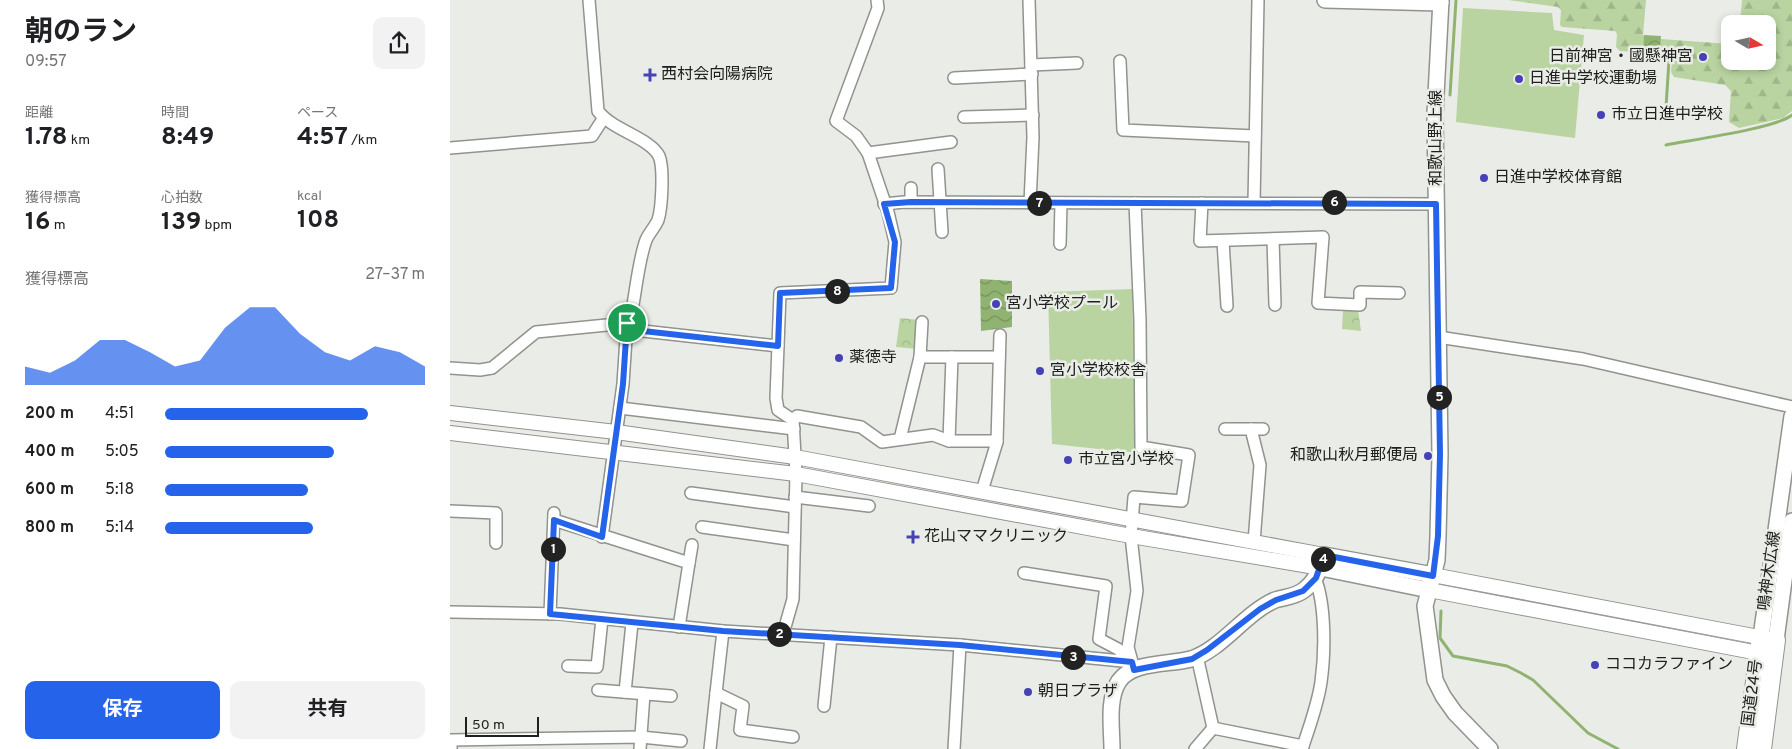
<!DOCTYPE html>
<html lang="ja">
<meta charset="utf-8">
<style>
:root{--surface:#fff;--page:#f2f2f2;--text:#202124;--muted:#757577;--accent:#2563eb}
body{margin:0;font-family:Overpass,"Noto Sans JP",sans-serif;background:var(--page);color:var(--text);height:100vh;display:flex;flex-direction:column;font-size:19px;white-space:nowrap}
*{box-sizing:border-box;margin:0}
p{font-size:16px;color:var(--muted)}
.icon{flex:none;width:28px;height:28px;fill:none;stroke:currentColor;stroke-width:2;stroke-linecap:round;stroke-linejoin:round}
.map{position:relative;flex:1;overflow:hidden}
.side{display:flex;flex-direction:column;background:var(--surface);width:450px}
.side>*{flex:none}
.needle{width:32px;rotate:99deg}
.fabs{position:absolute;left:1271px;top:15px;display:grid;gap:10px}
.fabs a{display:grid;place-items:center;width:55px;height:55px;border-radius:10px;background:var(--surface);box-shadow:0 2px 8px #0003;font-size:25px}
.scale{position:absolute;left:15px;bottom:12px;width:74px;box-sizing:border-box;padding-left:5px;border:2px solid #20211f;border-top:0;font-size:14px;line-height:18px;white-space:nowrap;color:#20211f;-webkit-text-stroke:4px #eaede7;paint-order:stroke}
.pin{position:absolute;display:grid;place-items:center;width:42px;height:42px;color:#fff;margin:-21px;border:2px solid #fff;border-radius:50%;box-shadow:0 1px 5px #0007}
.km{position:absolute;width:25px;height:25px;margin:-12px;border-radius:50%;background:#222;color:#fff;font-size:14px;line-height:25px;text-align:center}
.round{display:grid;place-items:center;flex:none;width:52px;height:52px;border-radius:10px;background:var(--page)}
.head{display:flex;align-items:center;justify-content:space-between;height:85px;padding:0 25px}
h1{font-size:28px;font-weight:700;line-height:38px}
.stats{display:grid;grid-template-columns:repeat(3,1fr);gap:8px;height:85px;padding:5px 25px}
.stats div{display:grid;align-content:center}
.stats b{font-size:25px;font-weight:700}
.stats small{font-size:14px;font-weight:400}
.stats p{font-size:14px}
.chart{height:140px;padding:10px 25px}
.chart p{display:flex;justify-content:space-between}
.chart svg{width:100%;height:90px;margin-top:5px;fill:var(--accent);opacity:.7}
.primary-button{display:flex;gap:10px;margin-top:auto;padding:10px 25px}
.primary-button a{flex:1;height:58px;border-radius:10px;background:var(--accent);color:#fff;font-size:20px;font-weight:700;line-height:58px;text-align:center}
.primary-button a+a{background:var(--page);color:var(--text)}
ul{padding:0 25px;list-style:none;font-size:16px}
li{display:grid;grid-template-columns:80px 60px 1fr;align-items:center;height:38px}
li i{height:12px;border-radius:6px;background:var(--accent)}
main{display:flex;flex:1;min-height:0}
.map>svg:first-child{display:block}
.forest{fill:url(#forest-firs)}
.park{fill:url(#park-crowns)}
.pitch{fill:#b9d4a1}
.water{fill:url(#water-waves)}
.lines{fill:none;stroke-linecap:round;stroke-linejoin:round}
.stream{stroke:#91b371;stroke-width:3}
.minor-casing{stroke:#90938e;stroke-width:14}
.tertiary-casing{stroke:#90938e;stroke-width:16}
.secondary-casing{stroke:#90938e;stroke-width:18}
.trunk-casing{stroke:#90938e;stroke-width:20}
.minor{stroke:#fff;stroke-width:11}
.tertiary{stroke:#fff;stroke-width:14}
.secondary{stroke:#fff;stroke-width:15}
.trunk{stroke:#fff;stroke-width:18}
.route-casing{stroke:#fff;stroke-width:10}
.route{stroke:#2563eb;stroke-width:6}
.poi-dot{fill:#4741b7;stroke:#eaede7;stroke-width:2}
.labels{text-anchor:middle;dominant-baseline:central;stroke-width:5;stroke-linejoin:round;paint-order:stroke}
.poi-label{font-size:16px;fill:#20211f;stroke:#eaede7;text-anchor:start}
.street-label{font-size:16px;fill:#20211f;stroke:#eaede7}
</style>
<main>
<section class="side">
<div class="head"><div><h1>朝のラン</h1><p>09:57</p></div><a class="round"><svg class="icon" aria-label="share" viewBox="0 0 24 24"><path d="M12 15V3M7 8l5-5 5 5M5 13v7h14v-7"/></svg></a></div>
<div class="stats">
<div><p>距離</p><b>1.78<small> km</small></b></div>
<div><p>時間</p><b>8:49</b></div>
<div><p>ペース</p><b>4:57<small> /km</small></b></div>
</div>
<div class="stats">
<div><p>獲得標高</p><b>16<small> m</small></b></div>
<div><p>心拍数</p><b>139<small> bpm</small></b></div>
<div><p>kcal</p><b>108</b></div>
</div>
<div class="chart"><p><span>獲得標高</span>27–37 m</p>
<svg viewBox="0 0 160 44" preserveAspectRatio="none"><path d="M0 44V35L10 38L20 32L30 22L40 22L50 28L60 35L70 32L80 16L90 6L100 6L110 19L120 28L130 32L140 25L150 28L160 35V44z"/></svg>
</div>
<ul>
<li><b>200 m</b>4:51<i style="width:78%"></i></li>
<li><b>400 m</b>5:05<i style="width:65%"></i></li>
<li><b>600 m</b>5:18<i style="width:55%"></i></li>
<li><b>800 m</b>5:14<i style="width:57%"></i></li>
</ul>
<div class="primary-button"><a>保存</a><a>共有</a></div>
</section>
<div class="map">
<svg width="1342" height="749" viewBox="0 0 1342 749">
<defs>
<pattern id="forest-firs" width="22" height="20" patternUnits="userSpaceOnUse" patternTransform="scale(1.25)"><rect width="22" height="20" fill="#b9d4a1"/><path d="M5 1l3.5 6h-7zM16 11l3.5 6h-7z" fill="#9fb68a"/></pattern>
<pattern id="park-crowns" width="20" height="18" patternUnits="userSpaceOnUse" patternTransform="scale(1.25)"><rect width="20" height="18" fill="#b9d4a1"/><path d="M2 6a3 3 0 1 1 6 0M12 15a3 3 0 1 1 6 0" fill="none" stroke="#9fb68a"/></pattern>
<pattern id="water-waves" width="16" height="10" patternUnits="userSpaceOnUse" patternTransform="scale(1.25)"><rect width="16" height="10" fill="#91b371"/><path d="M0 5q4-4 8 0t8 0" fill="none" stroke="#76915c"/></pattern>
</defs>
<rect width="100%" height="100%" fill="#eaede7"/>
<polygon class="forest" points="1058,0 1196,0 1193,35 1197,38 1280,44 1280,61 1318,61 1318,24 1290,24 1292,0 1342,0 1342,111 1333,118 1289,128 1279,122 1281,91 1275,85 1224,77 1221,72 1222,58 1219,55 1170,51 1166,47 1167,34 1165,31 1112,27 1110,25 1111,10 1108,7"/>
<g class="park">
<polygon points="893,309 908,310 911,331 892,329"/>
<polygon points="450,318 469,320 467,349 446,347"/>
</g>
<g class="pitch">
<polygon points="1013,8 1102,13 1104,30 1134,35 1125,138 1006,122"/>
<polygon points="682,289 686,453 602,444 598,292"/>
</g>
<g class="water">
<polygon points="1194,35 1211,36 1209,58 1193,57"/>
<polygon points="530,279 562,281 562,327 531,331"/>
</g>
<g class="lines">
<g class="stream">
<polyline points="1210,56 1219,60 1216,107"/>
<polyline points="1000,95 1006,0"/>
<path d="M1216,145C1241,140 1327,128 1342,115"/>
<polyline points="991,611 990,638 1003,656 1057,666 1071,673 1083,680 1138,733 1168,749"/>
</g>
<g class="minor-casing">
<g id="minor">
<polyline points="579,0 583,137 580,203"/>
<polyline points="670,61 673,130 805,136"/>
<polyline points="581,65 627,63"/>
<polyline points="504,78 582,74"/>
<polyline points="514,117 583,115"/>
<polyline points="0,148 142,136 153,119"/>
<polyline points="418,153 501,142"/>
<polyline points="488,169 492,232"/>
<polyline points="461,188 461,202"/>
<polyline points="752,203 750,241 873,237 868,303 910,305 910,292 949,293"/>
<polyline points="804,203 808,0"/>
<polyline points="434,204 454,202 986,204"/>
<polyline points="823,239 825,305"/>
<polyline points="773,241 777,306"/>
<polyline points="610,244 611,203"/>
<polyline points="177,323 184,330 328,346"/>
<polyline points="988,337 1133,359 1342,407"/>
<polyline points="470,357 472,322"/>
<path d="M0,368L30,370L42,368L86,332L177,323L181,315C186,292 188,262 196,240C199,233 205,227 208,220C212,208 214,167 209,156C200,138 162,130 148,111L139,0"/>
<polyline points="170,408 344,429"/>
<polyline points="343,420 347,416 411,427 432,442 483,435 499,441 547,441"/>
<polyline points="775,429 813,429"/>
<polyline points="801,429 810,465 804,542"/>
<polyline points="450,439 470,357 549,357"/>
<polyline points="499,441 502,357"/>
<polyline points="532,491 547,442 550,335"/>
<polyline points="241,493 345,507"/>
<polyline points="345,497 419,506"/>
<polyline points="0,511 46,513 46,543"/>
<polyline points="104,520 239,563 229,627"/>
<polyline points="252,527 344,540"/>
<polyline points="152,537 173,384 177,323"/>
<polyline points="239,563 242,545"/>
<polyline points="574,573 656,586 649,639 668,649 681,661"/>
<polyline points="0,612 110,614 273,631 510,645 682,662"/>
<polyline points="100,614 104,513"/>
<polyline points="273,631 266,693 293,706 290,730 343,737"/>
<polyline points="333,634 343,599 346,474 343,420 328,410 326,398 330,293 441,288 445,242 438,212 418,153 406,136 386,121 428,8 427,0"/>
<polyline points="118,666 147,667 152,619"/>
<polyline points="684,669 678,647 687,591 681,536 684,497 732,501 739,455 691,447 690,320 685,203"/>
<polyline points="148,690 221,696"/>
<polyline points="175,692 182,623"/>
<polyline points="374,706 381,637"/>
<polyline points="763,728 853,746"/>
<polyline points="1,749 1,740 191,737 231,741"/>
<polyline points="190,749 194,694"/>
<polyline points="260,749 266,693"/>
<polyline points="504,749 510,645"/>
<polyline points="745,749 763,728 747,656"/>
<path d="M852,749C859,728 868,704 871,682C875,654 876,605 865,578"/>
</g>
</g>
<g class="tertiary-casing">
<g id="tertiary">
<polyline points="0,413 166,432 345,457 874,555"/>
<polyline points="0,433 346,474 681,536 871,568"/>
<polyline points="983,575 1319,639"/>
<polyline points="979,590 1319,655"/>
</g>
</g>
<g class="secondary-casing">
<g id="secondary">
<polyline points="875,0 991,3"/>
<polyline points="991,0 985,114 990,454 988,536 987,560 975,606 985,680 993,696 1005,713 1040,749"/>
<polyline points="871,568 979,590"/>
<polyline points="1311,637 1342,416"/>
<polyline points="1326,640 1342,521"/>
<path d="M662,749C662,729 657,699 669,681C683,661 719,665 741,659C771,650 795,613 825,600C835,597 845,597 854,590C866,581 870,569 874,555L983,575"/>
</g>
</g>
<g class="trunk-casing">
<g id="trunk">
<polyline points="1296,749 1311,637"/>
<polyline points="1312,749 1326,640"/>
</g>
</g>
<use href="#minor" class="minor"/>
<use href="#tertiary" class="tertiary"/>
<use href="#secondary" class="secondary"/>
<use href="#trunk" class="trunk"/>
</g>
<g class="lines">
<g class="route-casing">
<polygon id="route" points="461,202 986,204 990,454 988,536 983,576 874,555 866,578 853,591 826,600 810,609 757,650 742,659 684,670 682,662 510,645 273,631 100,614 104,520 152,537 173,384 177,323 184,330 328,346 330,293 441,288 445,242 434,204"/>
</g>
<use href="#route" class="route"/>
</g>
<g class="poi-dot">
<circle cx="1253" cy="57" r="5"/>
<path d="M197.5 67.5h5v5h5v5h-5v5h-5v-5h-5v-5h5z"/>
<circle cx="1069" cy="79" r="5"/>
<circle cx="1151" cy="115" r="5"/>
<circle cx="1034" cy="178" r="5"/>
<circle cx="546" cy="304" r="5"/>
<circle cx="389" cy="358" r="5"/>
<circle cx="590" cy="371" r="5"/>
<circle cx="978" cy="456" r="5"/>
<circle cx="618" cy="460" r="5"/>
<path d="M460.5 529.5h5v5h5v5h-5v5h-5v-5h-5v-5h5z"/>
<circle cx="1145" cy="665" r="5"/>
<circle cx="578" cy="692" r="5"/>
</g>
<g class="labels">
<g class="poi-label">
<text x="1243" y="57" text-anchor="end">日前神宮・國懸神宮</text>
<text x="211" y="75">西村会向陽病院</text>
<text x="1079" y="79">日進中学校運動場</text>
<text x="1161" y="115">市立日進中学校</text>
<text x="1044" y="178">日進中学校体育館</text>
<text x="556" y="304">宮小学校プール</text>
<text x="399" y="358">薬徳寺</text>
<text x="600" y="371">宮小学校校舎</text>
<text x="968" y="456" text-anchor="end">和歌山秋月郵便局</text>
<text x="628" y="460">市立宮小学校</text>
<text x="474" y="537">花山ママクリニック</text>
<text x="1155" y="665">ココカラファイン</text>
<text x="588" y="692">朝日プラザ</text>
</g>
<g class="street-label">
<text transform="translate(987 138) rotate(-90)">和歌山野上線</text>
<text transform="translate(1320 571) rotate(-82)">鳴神木広線</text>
<text transform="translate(1303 693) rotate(-83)">国道24号</text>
</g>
</g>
</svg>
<div class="fabs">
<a><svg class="needle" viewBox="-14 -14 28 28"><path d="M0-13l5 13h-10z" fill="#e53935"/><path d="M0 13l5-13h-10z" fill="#757577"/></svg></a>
</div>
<div class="scale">50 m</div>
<div class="pin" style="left:177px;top:323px;background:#1e9e55"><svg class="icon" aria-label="arrive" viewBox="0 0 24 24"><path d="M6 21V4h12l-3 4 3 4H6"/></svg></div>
<b class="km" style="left:103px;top:549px">1</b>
<b class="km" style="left:329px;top:634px">2</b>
<b class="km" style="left:623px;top:657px">3</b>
<b class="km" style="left:873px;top:559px">4</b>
<b class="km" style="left:989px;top:397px">5</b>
<b class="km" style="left:884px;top:202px">6</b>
<b class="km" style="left:589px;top:203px">7</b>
<b class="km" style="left:387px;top:291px">8</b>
</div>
</main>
